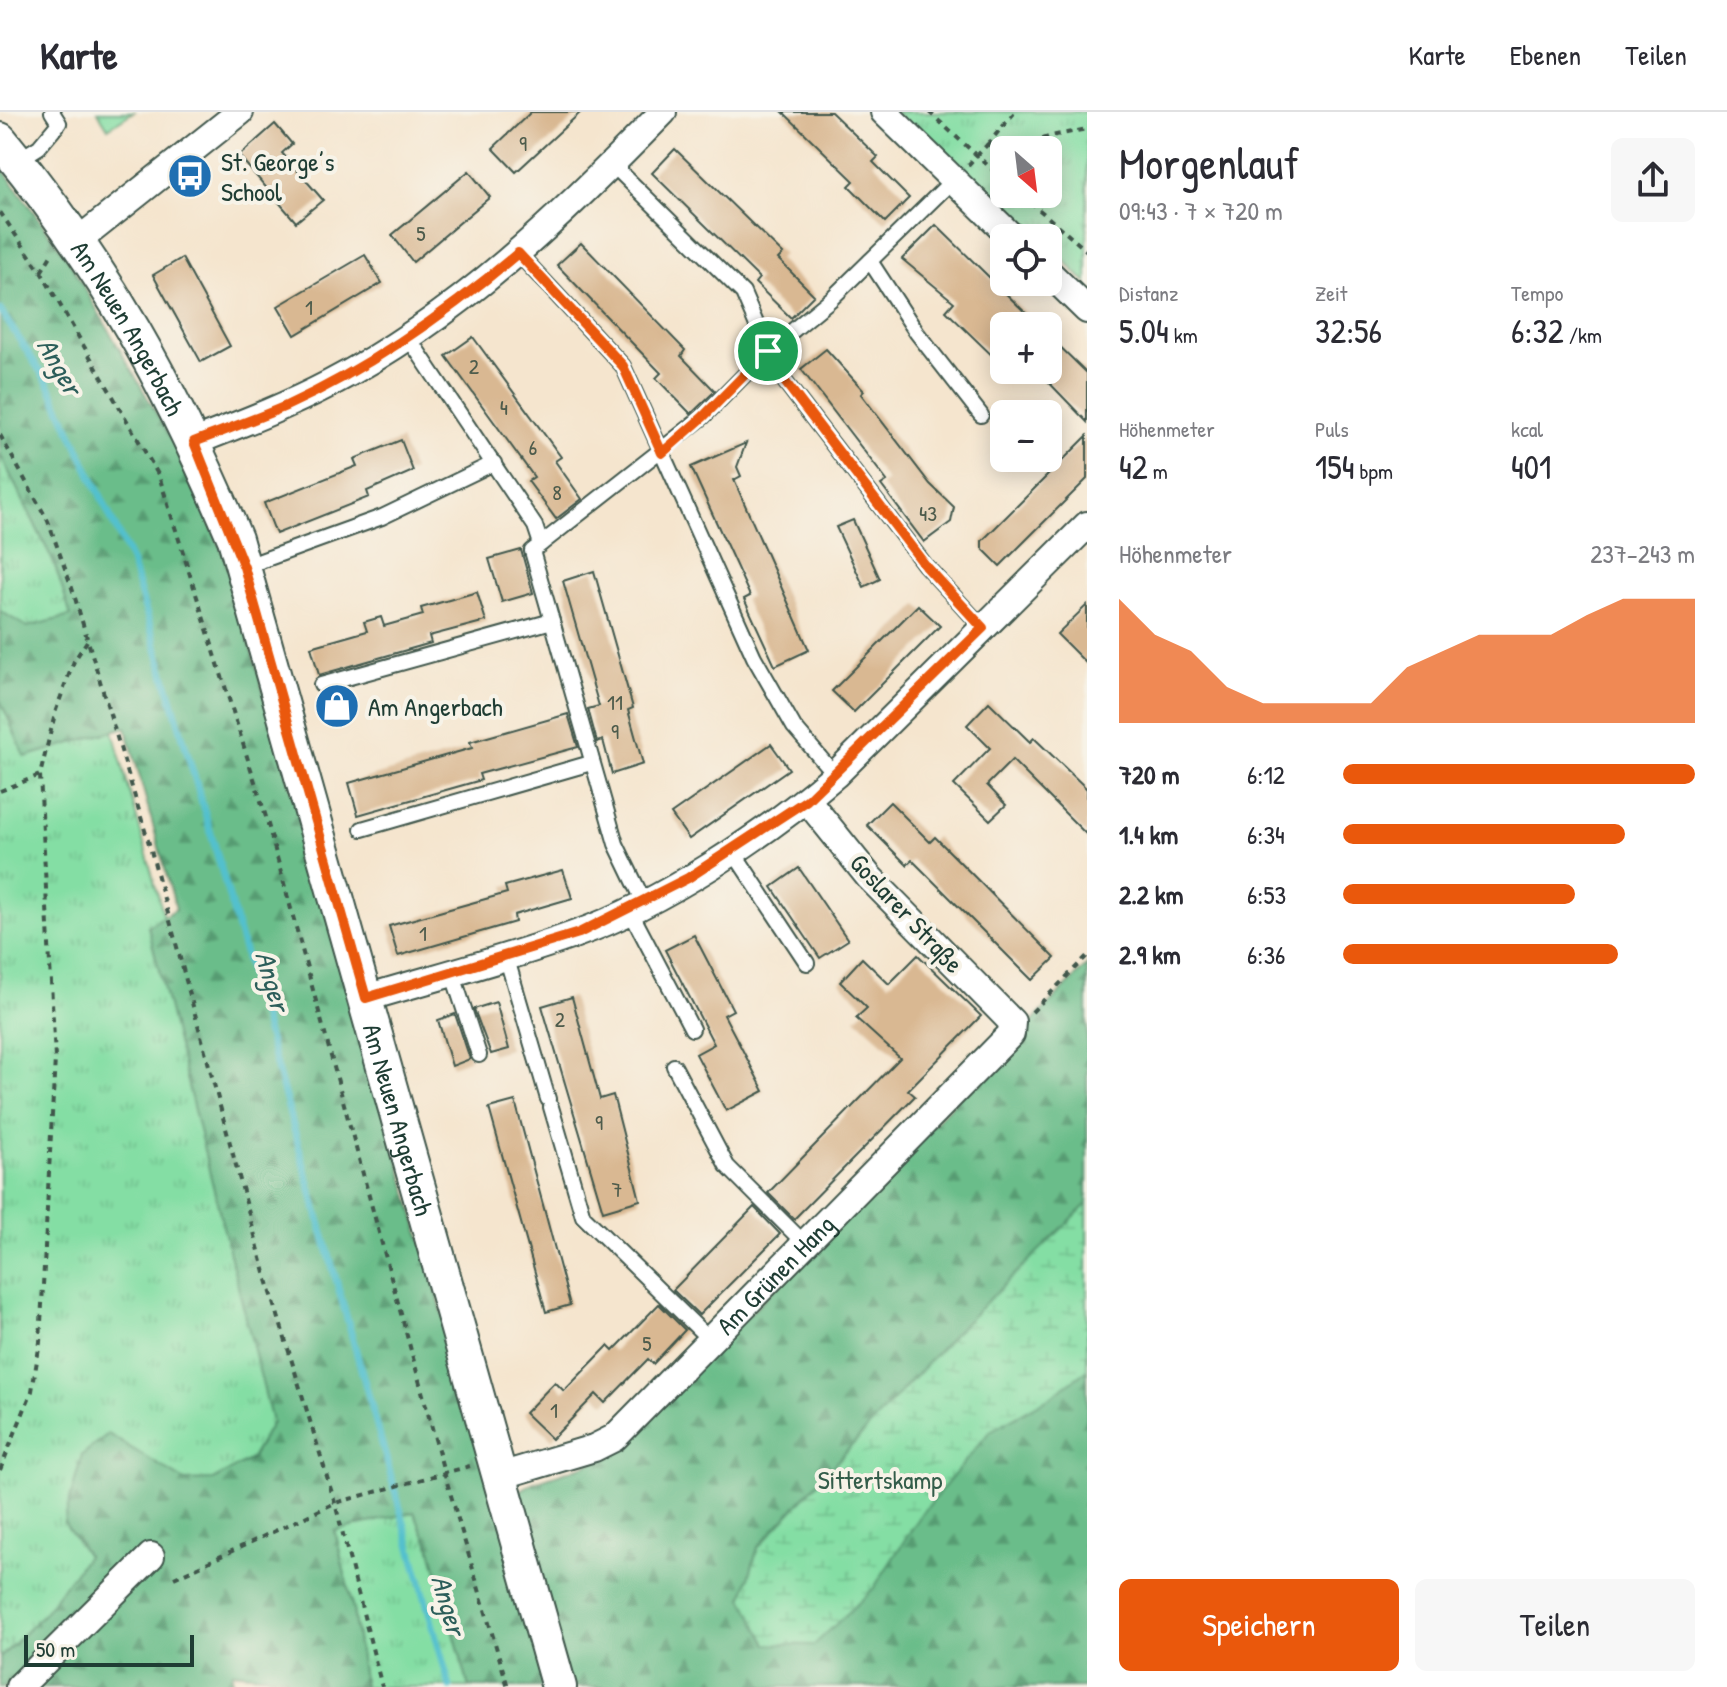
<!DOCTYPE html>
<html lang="de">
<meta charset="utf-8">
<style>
:root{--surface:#fff;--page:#f7f7f7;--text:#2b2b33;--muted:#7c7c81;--line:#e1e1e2;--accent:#ea580c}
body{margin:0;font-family:"Patrick Hand",sans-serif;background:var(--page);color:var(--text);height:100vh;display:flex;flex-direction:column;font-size:30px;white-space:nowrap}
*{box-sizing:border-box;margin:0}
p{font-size:26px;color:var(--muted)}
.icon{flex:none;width:44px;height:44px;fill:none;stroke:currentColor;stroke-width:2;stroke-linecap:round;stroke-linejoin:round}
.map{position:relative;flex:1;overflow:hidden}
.side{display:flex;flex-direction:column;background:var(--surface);width:640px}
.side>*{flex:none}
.needle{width:52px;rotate:152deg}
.fabs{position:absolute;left:990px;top:24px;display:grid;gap:16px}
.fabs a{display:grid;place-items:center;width:72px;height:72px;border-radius:12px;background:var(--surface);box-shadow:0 4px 20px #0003;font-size:40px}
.scale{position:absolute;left:24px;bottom:20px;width:170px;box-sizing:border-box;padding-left:8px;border:4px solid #1f3d34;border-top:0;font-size:22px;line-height:28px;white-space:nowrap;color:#1f3d34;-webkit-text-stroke:6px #f7f3e8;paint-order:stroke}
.pin{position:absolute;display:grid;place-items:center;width:68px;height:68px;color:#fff;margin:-34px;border:4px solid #fff;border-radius:50%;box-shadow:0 2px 8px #0007}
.round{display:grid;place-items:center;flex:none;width:84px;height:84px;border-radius:12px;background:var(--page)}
.overview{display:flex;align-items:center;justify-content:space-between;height:136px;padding:0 32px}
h1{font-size:44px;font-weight:600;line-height:60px}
.metrics{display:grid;grid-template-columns:repeat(3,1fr);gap:12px;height:136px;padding:8px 32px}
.metrics div{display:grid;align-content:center}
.metrics b{font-size:34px;font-weight:600}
.metrics small{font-size:22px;font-weight:400}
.metrics p{font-size:22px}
.chart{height:224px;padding:16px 32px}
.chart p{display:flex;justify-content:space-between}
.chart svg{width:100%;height:144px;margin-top:8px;fill:var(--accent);opacity:.7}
.action{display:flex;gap:16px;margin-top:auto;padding:16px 32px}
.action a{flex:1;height:92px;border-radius:12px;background:var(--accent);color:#fff;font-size:32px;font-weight:600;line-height:92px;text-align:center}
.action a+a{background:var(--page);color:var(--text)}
ul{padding:0 32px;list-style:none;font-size:26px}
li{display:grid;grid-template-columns:128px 96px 1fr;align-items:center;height:60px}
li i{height:20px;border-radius:10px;background:var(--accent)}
header{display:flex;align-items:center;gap:48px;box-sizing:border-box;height:112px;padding:0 40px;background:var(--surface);border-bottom:2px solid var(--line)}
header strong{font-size:38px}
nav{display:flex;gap:44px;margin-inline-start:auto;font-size:28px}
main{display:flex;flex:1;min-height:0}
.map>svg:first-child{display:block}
.grass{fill:url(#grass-tufts);stroke:#528e6c;stroke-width:2;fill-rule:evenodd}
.forest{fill:url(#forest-firs);stroke:#457d5f;stroke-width:2}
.wetland{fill:url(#wetland-marsh);stroke:#528e6c;stroke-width:2}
.pitch{fill:#84dea4;stroke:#528e6c;stroke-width:2}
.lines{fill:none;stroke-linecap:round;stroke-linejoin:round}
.stream{stroke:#53c0cd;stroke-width:7}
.building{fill:#d9b892}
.service-casing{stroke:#3f564b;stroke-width:18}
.minor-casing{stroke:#3f564b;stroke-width:30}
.tertiary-casing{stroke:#3f564b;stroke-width:38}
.path{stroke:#3f564b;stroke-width:4;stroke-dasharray:6 6;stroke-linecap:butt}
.service{stroke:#fff;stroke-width:14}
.minor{stroke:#fff;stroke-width:26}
.tertiary{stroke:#fff;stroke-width:34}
.route-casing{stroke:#fff;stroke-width:16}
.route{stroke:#ea580c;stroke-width:10}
.labels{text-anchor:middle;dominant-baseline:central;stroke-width:8;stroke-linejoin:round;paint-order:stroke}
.number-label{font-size:22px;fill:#4e5c4c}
.poi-label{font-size:26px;fill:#1f3d34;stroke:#f7f3e8;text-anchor:start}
.street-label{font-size:26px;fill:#1f3d34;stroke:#f7f3e8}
.park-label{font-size:26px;fill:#335d4a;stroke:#f7f3e8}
.water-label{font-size:28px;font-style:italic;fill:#2c5e5a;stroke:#f7f3e8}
</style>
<header>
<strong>Karte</strong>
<nav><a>Karte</a><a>Ebenen</a><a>Teilen</a></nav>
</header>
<main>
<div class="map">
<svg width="1087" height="1575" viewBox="0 0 1087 1575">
<defs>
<pattern id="grass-tufts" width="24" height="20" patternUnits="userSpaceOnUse" patternTransform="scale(2)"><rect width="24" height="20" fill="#84dea4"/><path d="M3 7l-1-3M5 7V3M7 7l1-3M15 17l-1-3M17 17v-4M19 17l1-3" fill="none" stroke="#72bf8e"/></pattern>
<pattern id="forest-firs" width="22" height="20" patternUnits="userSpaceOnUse" patternTransform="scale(2)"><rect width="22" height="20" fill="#6bbd8a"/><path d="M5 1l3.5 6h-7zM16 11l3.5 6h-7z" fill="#579b72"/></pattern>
<pattern id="wetland-marsh" width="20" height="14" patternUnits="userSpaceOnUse" patternTransform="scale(2)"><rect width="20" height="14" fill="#84dea4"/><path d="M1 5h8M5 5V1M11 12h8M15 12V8" fill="none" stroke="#72bf8e"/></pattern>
</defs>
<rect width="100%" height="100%" fill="#f7f3e8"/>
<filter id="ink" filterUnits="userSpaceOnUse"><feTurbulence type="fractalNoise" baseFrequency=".0125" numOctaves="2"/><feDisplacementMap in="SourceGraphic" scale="16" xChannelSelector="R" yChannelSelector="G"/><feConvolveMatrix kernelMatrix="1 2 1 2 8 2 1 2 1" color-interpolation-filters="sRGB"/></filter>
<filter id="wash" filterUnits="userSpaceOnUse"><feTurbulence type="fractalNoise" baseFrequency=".006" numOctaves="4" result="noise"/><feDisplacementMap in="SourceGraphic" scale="32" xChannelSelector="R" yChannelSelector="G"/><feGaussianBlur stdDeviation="1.8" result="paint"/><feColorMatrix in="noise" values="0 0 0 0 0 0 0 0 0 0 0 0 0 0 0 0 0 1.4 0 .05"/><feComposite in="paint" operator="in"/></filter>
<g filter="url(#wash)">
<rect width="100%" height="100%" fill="#f5e5ce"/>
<g class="grass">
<path d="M894,0H1087V172L1048,131V126H1043L990,77L958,60ZM1004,38H1048V82H1004Z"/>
<polygon points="0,342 55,451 71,504 96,624 113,619 164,805 148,814 273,1310 251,1347 213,1368 4,1575 0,1575"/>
<polygon points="414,1400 431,1437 469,1575 364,1575 353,1498 335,1418"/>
</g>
<polygon class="forest" points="0,53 69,149 170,325 224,443 498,1394 532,1371 612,1344 1087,853 1087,1092 956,1220 758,1435 743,1486 873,1477 920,1404 990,1319 1050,1285 1087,1258 1087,1575 469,1575 431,1437 414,1400 335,1419 353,1498 364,1575 287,1575 286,1566 232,1560 233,1575 0,1575 0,1546 42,1503 87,1444 64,1410 82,1343 108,1322 185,1369 213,1368 251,1347 272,1310 148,814 176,797 126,615 25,645 0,588 0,499 27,515 71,504 54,451 0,342"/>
<polygon class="wetland" points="1087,1092 1087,1258 1050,1285 990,1319 920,1404 873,1477 814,1533 767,1532 743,1486 758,1436 956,1220"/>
<polygon class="pitch" points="98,0 133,0 108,16"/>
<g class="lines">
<polyline class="stream" points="0,198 48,271 131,449 217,742 450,1575"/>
</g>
<g id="blocks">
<g class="building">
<polygon points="531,0 581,0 516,60 493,36"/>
<polygon points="783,0 831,0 878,45 873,50 909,86 885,110 849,74 854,69"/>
<polygon points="275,12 292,32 282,41 323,88 296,110 239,44"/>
<polygon points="675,37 783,142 778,147 814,183 791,206 755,171 759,166 652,61"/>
<polygon points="469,59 490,85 413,150 392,123"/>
<polygon points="936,113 1039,214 1004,214 1004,255 946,199 954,190 902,147"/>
<polygon points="581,131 685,238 681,244 715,279 691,302 656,266 661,261 557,153"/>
<polygon points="365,143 382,171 295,223 278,194"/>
<polygon points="182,146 230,234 201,250 153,163"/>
<polygon points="1048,223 1087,261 1087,310 1037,258 1048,258"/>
<polygon points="473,225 561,345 555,349 582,387 556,407 528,369 534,365 446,244"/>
<polygon points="826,237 864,279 861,282 930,372 954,395 951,410 924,430 881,373 887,369 801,257"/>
<polygon points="1087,324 1087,367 1000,454 982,436 982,429"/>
<polygon points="401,328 413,359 367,379 369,385 276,422 264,391 357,354 354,347"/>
<polygon points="746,331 737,355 741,364 734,368 809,538 775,554 744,487 750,484 691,355"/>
<polygon points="853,408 880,467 864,475 836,415"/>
<polygon points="521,438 533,481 502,490 489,447"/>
<polygon points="594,459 633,596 628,598 643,652 612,662 603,628 597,630 588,597 599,594 563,469"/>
<polygon points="477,480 486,509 429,524 431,531 319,563 311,535 367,519 364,510 381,505 384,514 423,503 421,496"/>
<polygon points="918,493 940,514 854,600 832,579"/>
<polygon points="1087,493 1087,552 1057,522"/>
<polygon points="343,577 349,599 330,604 324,582"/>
<polygon points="989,590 1030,630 1034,626 1087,677 1087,723 1012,648 987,673 1006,693 990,708 954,673 990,636 967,613"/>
<polygon points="568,602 578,635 479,662 481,668 358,703 349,671 472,636 470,630"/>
<polygon points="771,632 789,657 689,727 671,702"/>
<polygon points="890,690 930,730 935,725 1055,846 1032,868 912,748 907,753 867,713"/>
<polygon points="799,756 848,828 820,846 772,775"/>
<polygon points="563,758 572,786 514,803 515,810 398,844 389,814 507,781 505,774"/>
<polygon points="694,823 733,898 724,903 764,979 726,999 696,942 714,932 665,838"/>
<polygon points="918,843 981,904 908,978 915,984 794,1107 768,1081 900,946 856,906 867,896 840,870 862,846 889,872"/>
<polygon points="572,885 600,987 613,983 640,1088 603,1099 542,894"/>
<polygon points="496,890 509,937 491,942 474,897"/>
<polygon points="455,902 470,947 452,954 438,908"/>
<polygon points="515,989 570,1193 546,1200 489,996"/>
<polygon points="754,1095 780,1122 699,1203 673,1178"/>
<polygon points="659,1192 685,1218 653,1252 648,1247 605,1291 596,1282 552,1327 525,1301 555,1270 564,1279 608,1234 613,1239"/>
</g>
</g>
</g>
<g filter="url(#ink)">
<use href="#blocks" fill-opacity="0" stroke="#3f564b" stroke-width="2"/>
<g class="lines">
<g class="service-casing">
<g id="service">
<polyline points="18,48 39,35 59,11 52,0"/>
<polyline points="612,52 743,181 776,258 925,453 983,516"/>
<polyline points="518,141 623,254 754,545 794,615 835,663"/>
<polyline points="870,149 917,221 981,303"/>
<polyline points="408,225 535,414 541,432"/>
<polyline points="244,455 382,405 494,351"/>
<polyline points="321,573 552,509"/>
<polyline points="362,717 591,651"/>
<polyline points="732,738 807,851"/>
<polyline points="644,790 616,732 532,439 703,305 768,239 831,187 953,68"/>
<polyline points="629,797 692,917"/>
<polyline points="506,844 548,987"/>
<polyline points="452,860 479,943"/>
<polyline points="674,954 727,1054 804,1131"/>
<polyline points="551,995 583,1104 709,1227"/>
</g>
</g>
<g class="minor-casing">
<g id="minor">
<polyline points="884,0 1013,126"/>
<polyline points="79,128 240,0"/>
<polyline points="1048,160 1087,198"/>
<path d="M194,330C240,312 285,295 329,272C458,205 562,104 663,0"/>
<path d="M366,886C436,865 507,847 576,822C661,792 767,722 835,663L1087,413"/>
<path id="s1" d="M500,1364L594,1336L614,1326L1011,922L1012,910L869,765L807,688"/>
<polyline points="19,1575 151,1444"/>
</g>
</g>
<g class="tertiary-casing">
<g id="tertiary">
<path id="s2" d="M0,28C106,156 171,275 235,427L559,1575"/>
</g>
</g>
<g class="path">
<polyline points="929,0 1004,68"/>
<polyline points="987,33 1015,0"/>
<polyline points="968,53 987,33 1026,33 1051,24 1087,17"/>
<polyline points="1021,82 1087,139"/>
<polyline points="0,100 41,160 159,364 266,705 444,1360 508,1575"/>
<polyline points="41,160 52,142"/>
<polyline points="0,323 48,409 72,476 150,735 265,1161 335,1391 382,1575"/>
<polyline points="0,679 40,663"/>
<polyline points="1032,900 1087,844"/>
<polyline points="0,1358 32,1279 40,1230 55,946 40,663 56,598 74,549 87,529"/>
<polyline points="174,1466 335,1391 470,1354"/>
</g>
<use href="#service" class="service"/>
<use href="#minor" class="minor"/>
<use href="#tertiary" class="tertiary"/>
</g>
</g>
<g class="lines" filter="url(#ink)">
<g class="route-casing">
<path id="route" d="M518,141L623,254L662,341L703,305L768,239L776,258L925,453L983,516L807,688L688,766L579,821L366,886L244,455L194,330C225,318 256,307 286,294C371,255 447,201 518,141Z"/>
</g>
<use href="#route" class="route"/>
</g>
<defs>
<g id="bus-disc" transform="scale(2.3)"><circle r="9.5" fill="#1f6fb2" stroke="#f7f3e8"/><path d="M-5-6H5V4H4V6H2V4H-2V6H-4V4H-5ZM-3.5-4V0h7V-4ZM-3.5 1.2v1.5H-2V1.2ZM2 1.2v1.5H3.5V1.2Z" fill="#fff"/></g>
<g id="shop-disc" transform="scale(2.3)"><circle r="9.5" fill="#1f6fb2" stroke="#f7f3e8"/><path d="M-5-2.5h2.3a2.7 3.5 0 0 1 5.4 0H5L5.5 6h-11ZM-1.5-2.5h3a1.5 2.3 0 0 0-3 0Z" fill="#fff"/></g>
</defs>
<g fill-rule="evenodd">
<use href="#bus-disc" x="190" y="64"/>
<use href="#shop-disc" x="337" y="594"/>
</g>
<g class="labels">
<g class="number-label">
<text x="523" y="31">9</text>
<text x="421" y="121">5</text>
<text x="309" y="195">1</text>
<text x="474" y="254">2</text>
<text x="504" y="295">4</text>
<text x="533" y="335">6</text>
<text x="557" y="380">8</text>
<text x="928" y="401">43</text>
<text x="615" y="590">11</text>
<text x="615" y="619">9</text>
<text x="423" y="821">1</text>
<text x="560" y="907">2</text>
<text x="599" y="1010">9</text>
<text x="617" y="1077">7</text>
<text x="647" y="1231">5</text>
<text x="554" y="1298">1</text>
</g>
<g class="poi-label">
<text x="221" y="49">St. George’s<tspan x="221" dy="30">School</tspan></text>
<text x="368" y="594">Am Angerbach</text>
</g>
<g class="street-label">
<text stroke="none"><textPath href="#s2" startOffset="228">Am Neuen Angerbach</textPath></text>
<text transform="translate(907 801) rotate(47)">Goslarer Straße</text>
<text stroke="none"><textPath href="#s2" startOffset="1068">Am Neuen Angerbach</textPath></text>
<text stroke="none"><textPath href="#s1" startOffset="350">Am Grünen Hang</textPath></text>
</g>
<g class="park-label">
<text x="880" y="1367">Sittertskamp</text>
</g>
<g class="water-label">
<text transform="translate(60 254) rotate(60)">Anger</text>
<text transform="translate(273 869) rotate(74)">Anger</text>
<text transform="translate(449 1493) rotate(74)">Anger</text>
</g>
</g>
</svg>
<div class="fabs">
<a><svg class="needle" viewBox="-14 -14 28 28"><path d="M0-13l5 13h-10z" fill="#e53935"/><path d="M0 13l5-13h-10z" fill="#7c7c81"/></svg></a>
<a><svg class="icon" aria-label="locate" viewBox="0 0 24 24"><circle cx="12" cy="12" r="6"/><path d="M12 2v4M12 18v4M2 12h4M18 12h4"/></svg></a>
<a>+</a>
<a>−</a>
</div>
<div class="scale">50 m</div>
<div class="pin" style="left:768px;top:239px;background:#1e9e55"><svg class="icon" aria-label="arrive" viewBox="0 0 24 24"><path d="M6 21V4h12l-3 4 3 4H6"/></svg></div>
</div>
<section class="side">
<div class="overview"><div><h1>Morgenlauf</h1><p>09:43 · 7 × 720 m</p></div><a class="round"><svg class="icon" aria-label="share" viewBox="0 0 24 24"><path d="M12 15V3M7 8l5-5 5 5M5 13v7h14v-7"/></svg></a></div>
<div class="metrics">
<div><p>Distanz</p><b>5.04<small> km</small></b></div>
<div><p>Zeit</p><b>32:56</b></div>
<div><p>Tempo</p><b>6:32<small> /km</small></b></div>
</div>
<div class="metrics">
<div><p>Höhenmeter</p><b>42<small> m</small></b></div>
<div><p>Puls</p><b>154<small> bpm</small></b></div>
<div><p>kcal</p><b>401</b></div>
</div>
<div class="chart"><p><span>Höhenmeter</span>237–243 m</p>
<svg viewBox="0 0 160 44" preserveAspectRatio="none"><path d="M0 44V6L10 17L20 22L30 33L40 38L50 38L60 38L70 38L80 27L90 22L100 17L110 17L120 17L130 11L140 6L150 6L160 6V44z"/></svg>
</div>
<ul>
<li><b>720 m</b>6:12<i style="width:100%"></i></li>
<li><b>1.4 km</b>6:34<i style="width:80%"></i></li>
<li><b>2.2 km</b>6:53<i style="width:66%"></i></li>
<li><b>2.9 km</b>6:36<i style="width:78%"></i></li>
</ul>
<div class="action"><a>Speichern</a><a>Teilen</a></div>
</section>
</main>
